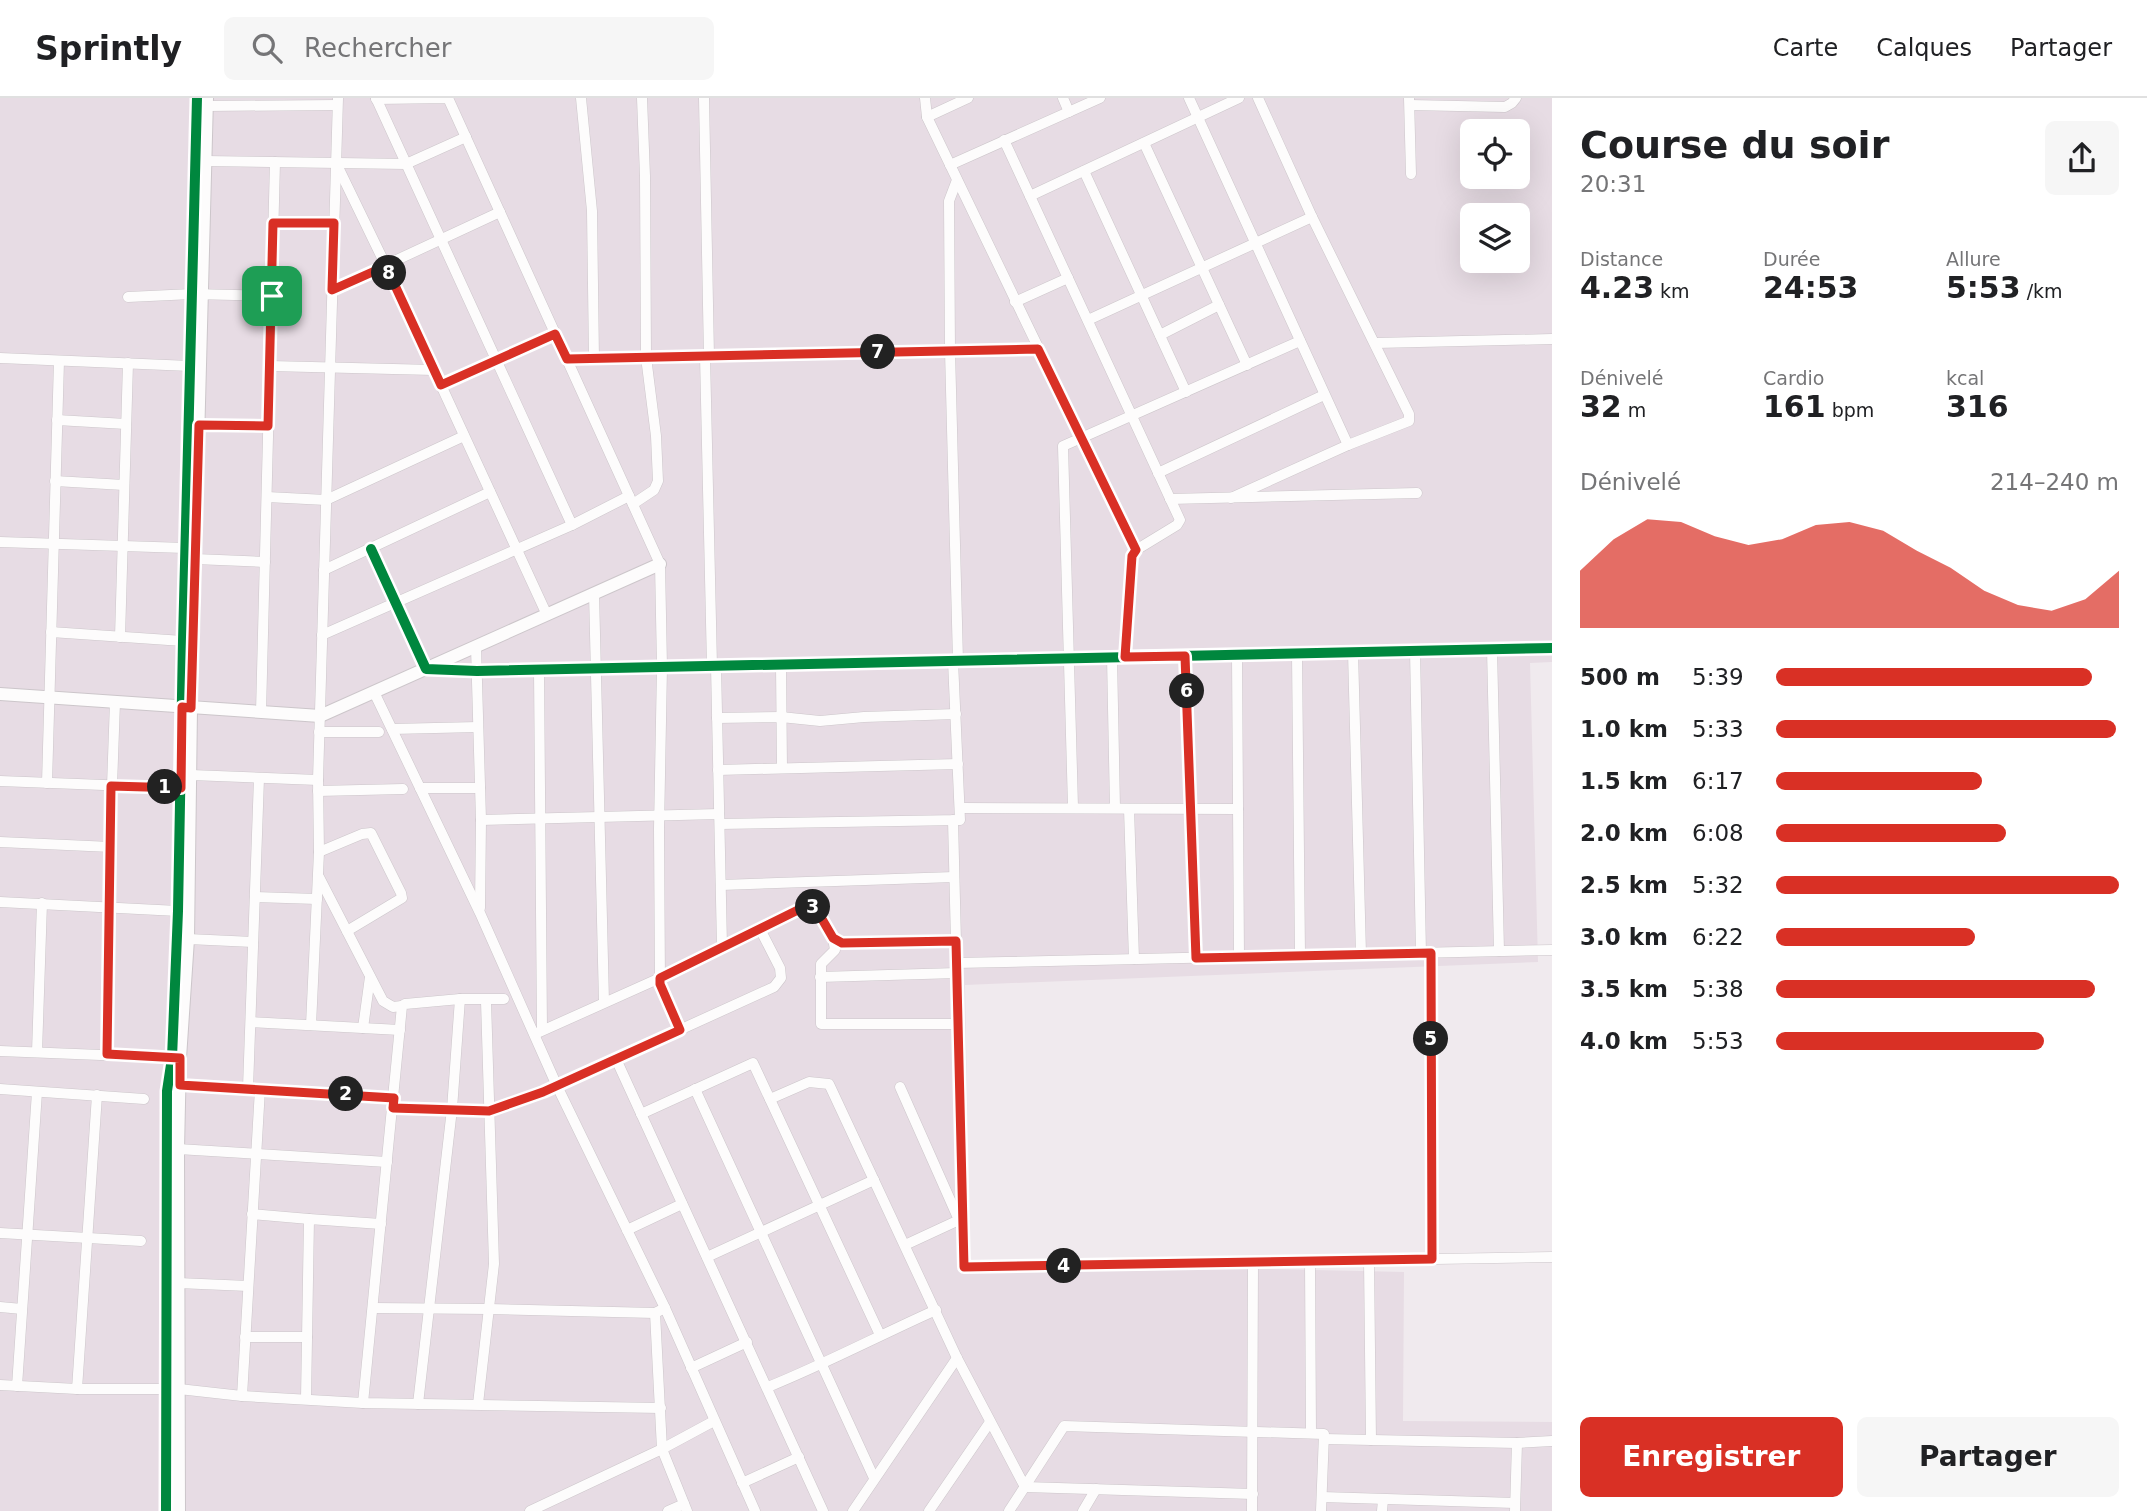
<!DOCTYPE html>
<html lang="fr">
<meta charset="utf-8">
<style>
:root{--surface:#fff;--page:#f6f6f6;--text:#202124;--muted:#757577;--line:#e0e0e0;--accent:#d93025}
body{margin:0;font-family:"DejaVu Sans",sans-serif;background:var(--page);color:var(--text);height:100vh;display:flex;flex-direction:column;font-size:26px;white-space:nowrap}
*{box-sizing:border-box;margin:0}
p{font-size:23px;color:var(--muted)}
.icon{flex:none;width:38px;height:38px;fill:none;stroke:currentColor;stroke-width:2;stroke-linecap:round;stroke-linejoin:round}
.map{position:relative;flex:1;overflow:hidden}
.side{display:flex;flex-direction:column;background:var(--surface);width:595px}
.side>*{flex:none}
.controls{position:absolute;left:1460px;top:21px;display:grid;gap:14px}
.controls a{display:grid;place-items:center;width:70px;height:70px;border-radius:10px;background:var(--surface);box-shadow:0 7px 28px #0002;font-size:35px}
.pin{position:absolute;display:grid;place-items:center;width:60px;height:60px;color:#fff;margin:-30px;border-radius:14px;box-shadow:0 4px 10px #0006}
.km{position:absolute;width:35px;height:35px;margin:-18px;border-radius:50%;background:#222;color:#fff;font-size:19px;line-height:35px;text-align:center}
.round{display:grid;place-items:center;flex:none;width:74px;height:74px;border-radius:10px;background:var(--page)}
.head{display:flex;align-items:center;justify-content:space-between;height:119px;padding:0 28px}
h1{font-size:38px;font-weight:600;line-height:52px}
.figures{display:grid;grid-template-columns:repeat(3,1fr);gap:10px;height:119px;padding:7px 28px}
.figures div{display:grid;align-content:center}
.figures b{font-size:30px;font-weight:600}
.figures small{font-size:19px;font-weight:400}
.figures p{font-size:19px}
.chart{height:196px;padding:14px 28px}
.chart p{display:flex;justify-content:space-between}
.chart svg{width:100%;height:126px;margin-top:7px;fill:var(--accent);opacity:.7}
.action{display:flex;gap:14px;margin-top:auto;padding:14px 28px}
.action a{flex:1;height:80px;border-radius:10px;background:var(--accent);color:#fff;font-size:28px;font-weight:600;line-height:80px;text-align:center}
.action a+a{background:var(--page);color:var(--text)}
ul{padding:0 28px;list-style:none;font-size:23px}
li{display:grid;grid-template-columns:112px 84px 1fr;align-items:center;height:52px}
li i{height:18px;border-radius:9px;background:var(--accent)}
header{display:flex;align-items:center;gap:42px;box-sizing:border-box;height:98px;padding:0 35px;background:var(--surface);border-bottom:2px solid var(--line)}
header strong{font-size:33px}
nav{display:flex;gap:38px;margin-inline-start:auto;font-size:24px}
.search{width:490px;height:63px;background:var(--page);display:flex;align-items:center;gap:18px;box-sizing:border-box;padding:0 24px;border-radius:10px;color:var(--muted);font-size:26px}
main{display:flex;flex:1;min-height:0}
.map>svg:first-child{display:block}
.residential{fill:#e7dce4;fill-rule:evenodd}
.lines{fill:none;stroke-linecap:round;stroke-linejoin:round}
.minor-casing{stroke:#ccc6ca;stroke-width:11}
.tertiary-casing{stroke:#ccc6ca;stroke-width:14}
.minor{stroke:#fdfcfc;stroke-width:10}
.tertiary{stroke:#fdfcfc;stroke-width:12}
.cycleway-casing{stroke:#fff;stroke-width:15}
.cycleway{stroke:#00873e;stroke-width:10}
.route-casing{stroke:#fff;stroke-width:14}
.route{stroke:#d93025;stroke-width:9}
</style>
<header>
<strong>Sprintly</strong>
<div class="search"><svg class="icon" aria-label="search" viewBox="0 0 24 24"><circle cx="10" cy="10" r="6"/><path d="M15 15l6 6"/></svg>Rechercher</div>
<nav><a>Carte</a><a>Calques</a><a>Partager</a></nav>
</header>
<main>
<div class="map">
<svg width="1552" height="1413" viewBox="0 0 1552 1413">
<rect width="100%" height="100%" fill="#f0eaee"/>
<path class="residential" d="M0,0H1552V564L1530,565L1538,864L965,887L970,1164L1404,1174L1403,1323L1552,1324V1413H0ZM1472,33H1517V79H1472ZM1472,117H1517V163H1472Z"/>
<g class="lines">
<g class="minor-casing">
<g id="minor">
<polyline points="376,0 572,427"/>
<polyline points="581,0 592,113 594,261"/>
<polyline points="704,0 709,258"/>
<polyline points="925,0 927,19 1136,452"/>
<polyline points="1063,0 1069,14"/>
<polyline points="1189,0 1348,347"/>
<polyline points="1409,0 1411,76"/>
<polyline points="376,1 448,0 660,466 662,569 659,731 660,886 680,932"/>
<polyline points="1410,7 1505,9 1512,5 1516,0"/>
<polyline points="207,8 337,7"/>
<polyline points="927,19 968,0"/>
<polyline points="1004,42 1180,422 1177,427 1136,452 1132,458 1125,559"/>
<polyline points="1144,45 1247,267"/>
<polyline points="205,63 406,66 466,39"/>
<polyline points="337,67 386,168 547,517"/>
<polyline points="950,67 1100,0"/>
<polyline points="1084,73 1186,294"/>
<polyline points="957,82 949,103 950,253 958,563"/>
<polyline points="1030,98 1239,0"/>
<polyline points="273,125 334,125"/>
<polyline points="332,192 500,114"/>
<polyline points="128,199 192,196 272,198"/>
<polyline points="1015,204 1068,180"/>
<polyline points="1088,222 1312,119"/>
<polyline points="1160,237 1219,207"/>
<polyline points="1376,245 1552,241"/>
<polyline points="705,258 712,568"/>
<polyline points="0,260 190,268"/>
<polyline points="567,261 1038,251"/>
<polyline points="270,268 434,272"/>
<polyline points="441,287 555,236"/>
<polyline points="57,322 126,326"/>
<polyline points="199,327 268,328"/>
<polyline points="1158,375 1324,297"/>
<polyline points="55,383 124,387"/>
<polyline points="267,399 326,402 464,338"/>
<polyline points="1231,400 1348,347 1409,323 1409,316 1312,119 1258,0"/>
<polyline points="1170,401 1417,395"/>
<polyline points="633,406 654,392 658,383 656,338 646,259 645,78 642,0"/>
<polyline points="0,444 185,450"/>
<polyline points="371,451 426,571 477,573 1552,550"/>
<polyline points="195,461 265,464"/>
<polyline points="324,472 490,394"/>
<polyline points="594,495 604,904"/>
<polyline points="51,534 183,543"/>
<polyline points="322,537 572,427 629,398"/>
<polyline points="120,539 128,265"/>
<polyline points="476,549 481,722 480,810"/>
<polyline points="1492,551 1499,853"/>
<polyline points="1415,553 1421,855"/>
<polyline points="1353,554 1361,856"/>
<polyline points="1297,556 1300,857"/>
<polyline points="1237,557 1239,859"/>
<polyline points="1185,558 1197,860"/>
<polyline points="1112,559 1115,710"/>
<polyline points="781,567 782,670"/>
<polyline points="716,568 722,848"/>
<polyline points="539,572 542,932"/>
<polyline points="374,594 480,815 557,988 665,1210 755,1413"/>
<polyline points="261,614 275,64"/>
<polyline points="717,620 781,619 820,623 864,619 956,616"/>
<polyline points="392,631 478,629"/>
<polyline points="319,634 379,634"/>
<polyline points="718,672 958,666"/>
<polyline points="191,677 318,682"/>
<polyline points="0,683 181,690"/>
<polyline points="47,685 59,263"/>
<polyline points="420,690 480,690"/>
<polyline points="318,693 403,691"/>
<polyline points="1073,709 1063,348 1300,243"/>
<polyline points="960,710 1238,711"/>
<polyline points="1129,711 1134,861"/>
<polyline points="481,722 719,716"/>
<polyline points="953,722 964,1169 1552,1159"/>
<polyline points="720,726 960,722 953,563"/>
<polyline points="0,744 111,749"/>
<polyline points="319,754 362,736 371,735 401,795 402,800 347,833"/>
<polyline points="319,779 383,903 393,909 402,908"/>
<polyline points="721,787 954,779"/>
<polyline points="255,799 317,801"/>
<polyline points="0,804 178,813"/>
<polyline points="833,840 835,852 821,866 821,926 958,926"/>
<polyline points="188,841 253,844"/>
<polyline points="1431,855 1432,1161"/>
<polyline points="956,865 1552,852"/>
<polyline points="820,879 957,875"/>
<polyline points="251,924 400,932"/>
<polyline points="311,927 319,754 318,682 338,0"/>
<polyline points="363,930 370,879"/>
<polyline points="535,936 660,880 804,809 815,809 833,840 842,845 956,843"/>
<polyline points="0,953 176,960"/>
<polyline points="37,954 42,805"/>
<polyline points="107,956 112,688 115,604"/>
<polyline points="616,961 823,1413"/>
<polyline points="180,987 394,1000"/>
<polyline points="900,989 959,1122 905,1147"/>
<polyline points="248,990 259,680"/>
<polyline points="0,991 144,1001"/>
<polyline points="695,991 874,1380"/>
<polyline points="770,1001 809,984 829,986 957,1260 1025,1389 1253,1396"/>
<polyline points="392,1010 489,1012 543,994 774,889 781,880 780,870 760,831"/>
<polyline points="641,1016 753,965 880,1237"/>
<polyline points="178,1051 387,1064"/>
<polyline points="252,1116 309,1121"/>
<polyline points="627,1132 682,1106"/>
<polyline points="0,1135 141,1143"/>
<polyline points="707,1159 874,1082"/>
<polyline points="1369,1162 1371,1342"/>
<polyline points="1310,1163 1311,1335"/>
<polyline points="178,1185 248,1188"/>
<polyline points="0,1209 22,1211"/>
<polyline points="373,1210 489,1211 655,1215 665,1210"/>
<polyline points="655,1215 662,1351 687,1413"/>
<polyline points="245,1239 307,1239"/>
<polyline points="691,1270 747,1244"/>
<polyline points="0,1287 77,1291 179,1291 242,1298 363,1305 661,1310"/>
<polyline points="17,1288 37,994"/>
<path d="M768,1289C825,1266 880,1237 936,1212"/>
<polyline points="77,1291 97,997"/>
<polyline points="242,1298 260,991"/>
<polyline points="306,1301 309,1121 381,1126"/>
<polyline points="363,1305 402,908 405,906 460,901 504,901"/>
<polyline points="418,1306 452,1011 460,901"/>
<polyline points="478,1306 494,1166 486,903"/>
<polyline points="1324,1341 1517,1345 1552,1343"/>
<polyline points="742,1385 799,1359"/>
<polyline points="1322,1399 1515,1405"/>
<polyline points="530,1413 662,1351 714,1323"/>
<polyline points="668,1413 684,1406"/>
<polyline points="853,1413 957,1260"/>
<polyline points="929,1413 990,1324"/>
<polyline points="1009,1413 1064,1328 1324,1336 1321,1413"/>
<polyline points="1083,1413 1096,1391"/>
<polyline points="1252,1413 1253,1164"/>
<polyline points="1382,1413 1383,1402"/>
<polyline points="1515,1413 1517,1345"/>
</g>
</g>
<g class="tertiary-casing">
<g id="tertiary">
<polyline points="0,596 320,618 660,466"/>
<polyline points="166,1413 167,993 172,960 178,813 183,543 197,0"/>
<polyline points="179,1413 178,1051 180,960 188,841 191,610 207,0"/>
</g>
</g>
<use href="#minor" class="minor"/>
<use href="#tertiary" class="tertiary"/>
<g class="cycleway-casing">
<g id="cycleway">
<polyline points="371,451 426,571 477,573 1552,550"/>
<polyline points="166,1413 167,993 172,960 178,813 183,543 197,0"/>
</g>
</g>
<use href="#cycleway" class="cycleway"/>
</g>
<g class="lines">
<g class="route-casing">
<polygon id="route" points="273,125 334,125 332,192 386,168 441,287 555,236 567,261 1038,251 1136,452 1132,458 1125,559 1185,558 1196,860 1431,855 1432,1161 964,1169 956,843 842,845 833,840 815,809 804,809 660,880 660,886 680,932 543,994 489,1013 393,1010 394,1000 180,987 180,960 107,956 111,688 181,690 182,609 191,610 199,327 268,328"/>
</g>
<use href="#route" class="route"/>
</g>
</svg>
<div class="controls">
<a><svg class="icon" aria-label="locate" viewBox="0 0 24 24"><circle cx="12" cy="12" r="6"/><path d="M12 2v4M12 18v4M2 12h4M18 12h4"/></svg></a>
<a><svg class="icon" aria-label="layers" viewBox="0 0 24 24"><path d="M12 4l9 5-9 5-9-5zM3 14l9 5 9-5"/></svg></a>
</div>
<div class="pin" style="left:272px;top:198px;background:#1e9e55"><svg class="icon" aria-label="arrive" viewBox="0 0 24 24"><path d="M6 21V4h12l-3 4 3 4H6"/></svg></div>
<b class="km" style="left:165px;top:689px">1</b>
<b class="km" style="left:346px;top:996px">2</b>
<b class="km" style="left:813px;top:809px">3</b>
<b class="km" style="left:1064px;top:1168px">4</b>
<b class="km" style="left:1431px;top:941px">5</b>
<b class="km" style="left:1187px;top:593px">6</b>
<b class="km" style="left:878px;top:254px">7</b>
<b class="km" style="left:389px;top:175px">8</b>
</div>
<section class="side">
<div class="head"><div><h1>Course du soir</h1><p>20:31</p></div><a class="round"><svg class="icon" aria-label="share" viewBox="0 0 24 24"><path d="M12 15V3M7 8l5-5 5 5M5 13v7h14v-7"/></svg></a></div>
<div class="figures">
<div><p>Distance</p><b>4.23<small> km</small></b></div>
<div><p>Durée</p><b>24:53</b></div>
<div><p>Allure</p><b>5:53<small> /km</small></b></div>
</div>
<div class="figures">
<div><p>Dénivelé</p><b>32<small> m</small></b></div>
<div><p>Cardio</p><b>161<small> bpm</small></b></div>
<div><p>kcal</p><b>316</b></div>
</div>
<div class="chart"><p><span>Dénivelé</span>214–240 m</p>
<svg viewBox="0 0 160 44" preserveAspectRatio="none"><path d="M0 44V24L10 13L20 6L30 7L40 12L50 15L60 13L70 8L80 7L90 10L100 17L110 23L120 31L130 36L140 38L150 34L160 24V44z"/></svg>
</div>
<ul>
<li><b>500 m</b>5:39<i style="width:92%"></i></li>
<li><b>1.0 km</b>5:33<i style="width:99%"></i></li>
<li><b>1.5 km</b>6:17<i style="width:60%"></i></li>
<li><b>2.0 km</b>6:08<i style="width:67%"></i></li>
<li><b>2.5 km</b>5:32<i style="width:100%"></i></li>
<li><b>3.0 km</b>6:22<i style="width:58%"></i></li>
<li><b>3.5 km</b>5:38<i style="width:93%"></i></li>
<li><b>4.0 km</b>5:53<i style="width:78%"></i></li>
</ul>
<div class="action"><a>Enregistrer</a><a>Partager</a></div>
</section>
</main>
